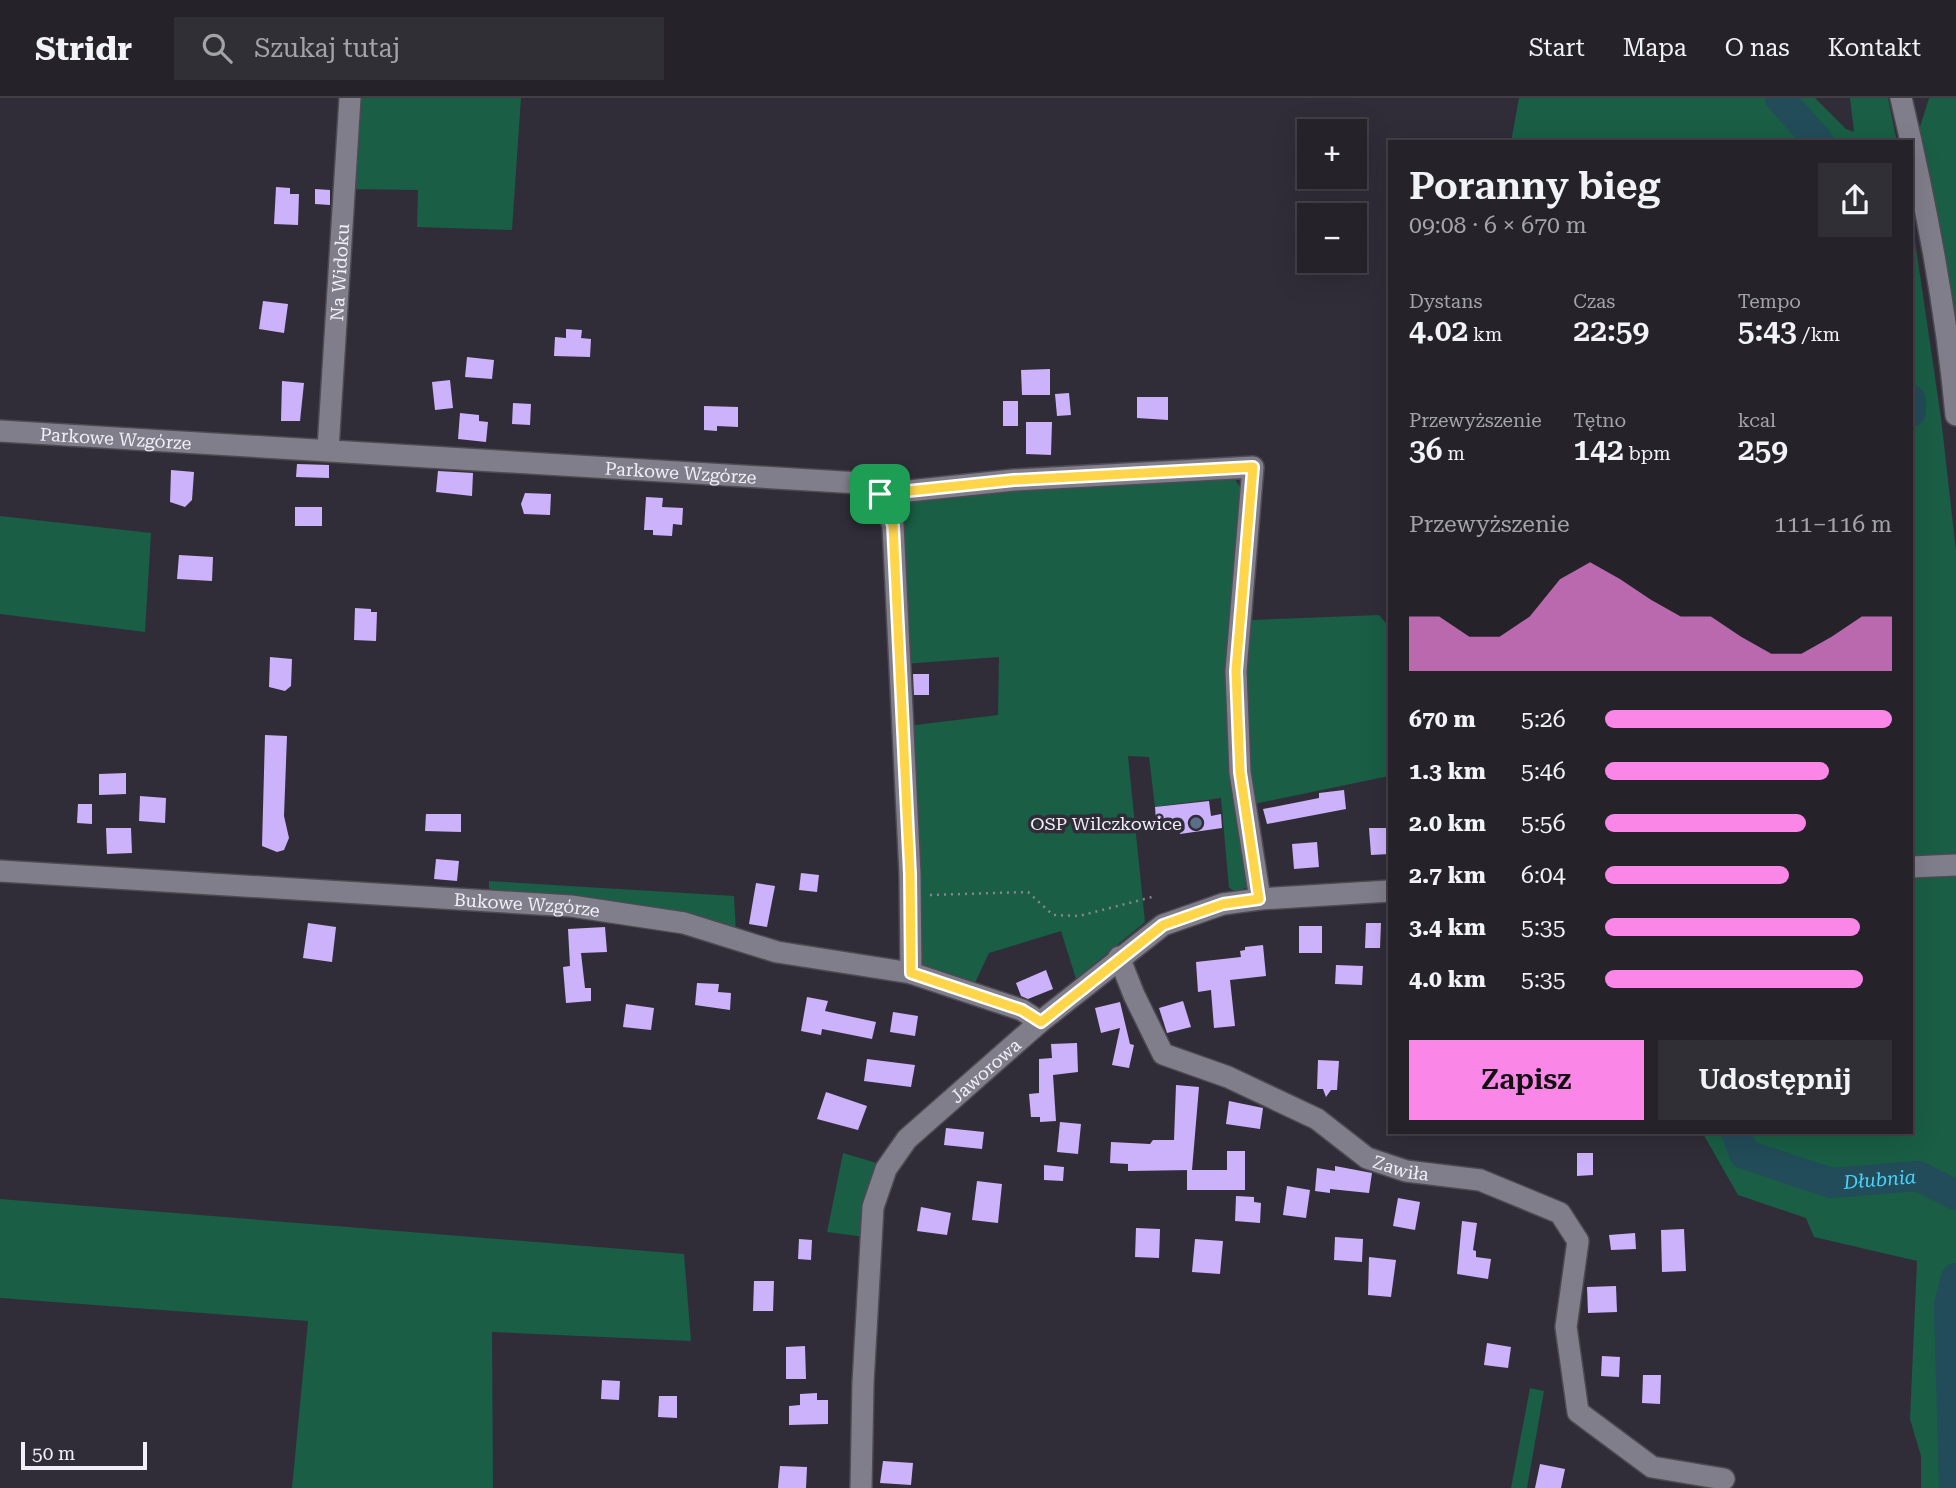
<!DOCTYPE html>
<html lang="pl">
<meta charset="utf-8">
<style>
:root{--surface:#25222a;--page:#312f36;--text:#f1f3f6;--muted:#a3a4a8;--line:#423f47;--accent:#fa87e7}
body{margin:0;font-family:"Roboto Serif",serif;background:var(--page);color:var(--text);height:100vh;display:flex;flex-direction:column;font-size:26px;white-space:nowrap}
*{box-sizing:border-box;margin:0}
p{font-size:23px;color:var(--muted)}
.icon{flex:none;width:38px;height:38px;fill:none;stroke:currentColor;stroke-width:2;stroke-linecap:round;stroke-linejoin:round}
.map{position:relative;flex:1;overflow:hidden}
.details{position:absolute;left:1388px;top:42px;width:525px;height:994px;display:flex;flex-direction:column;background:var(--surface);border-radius:0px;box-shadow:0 7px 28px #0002,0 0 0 2px var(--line)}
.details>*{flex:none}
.fabs{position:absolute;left:1297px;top:21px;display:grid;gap:14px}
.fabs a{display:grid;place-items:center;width:70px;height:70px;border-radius:0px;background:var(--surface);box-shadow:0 7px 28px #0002,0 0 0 2px var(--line);font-size:35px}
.scale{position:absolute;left:21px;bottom:18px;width:126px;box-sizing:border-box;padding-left:7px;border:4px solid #f1eff7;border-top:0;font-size:19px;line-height:24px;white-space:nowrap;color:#f1eff7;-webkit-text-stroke:5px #312d38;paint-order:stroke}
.pin{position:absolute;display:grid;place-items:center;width:60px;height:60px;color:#fff;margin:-30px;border-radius:14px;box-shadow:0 4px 10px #0006}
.round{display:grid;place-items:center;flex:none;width:74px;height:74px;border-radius:0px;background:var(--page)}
.overview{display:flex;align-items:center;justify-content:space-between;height:119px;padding:0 21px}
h1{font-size:38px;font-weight:600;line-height:52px}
.figures{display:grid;grid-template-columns:repeat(3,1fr);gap:10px;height:119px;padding:7px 21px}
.figures div{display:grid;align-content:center}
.figures b{font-size:30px;font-weight:600}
.figures small{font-size:19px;font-weight:400}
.figures p{font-size:19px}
.chart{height:196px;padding:14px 21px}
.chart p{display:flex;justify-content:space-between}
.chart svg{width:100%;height:126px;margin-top:7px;fill:var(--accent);opacity:.7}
.cta{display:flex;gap:14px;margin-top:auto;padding:14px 21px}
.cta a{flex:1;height:80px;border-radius:0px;background:var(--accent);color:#111;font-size:28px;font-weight:600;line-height:80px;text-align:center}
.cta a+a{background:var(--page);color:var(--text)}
ul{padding:0 21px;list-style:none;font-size:23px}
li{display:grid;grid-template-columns:112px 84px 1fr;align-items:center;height:52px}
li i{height:18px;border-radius:9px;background:var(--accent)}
header{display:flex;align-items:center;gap:42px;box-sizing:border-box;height:98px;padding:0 35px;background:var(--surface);border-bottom:2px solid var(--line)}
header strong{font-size:33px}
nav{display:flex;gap:38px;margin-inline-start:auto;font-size:24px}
.search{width:490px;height:63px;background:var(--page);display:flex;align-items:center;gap:18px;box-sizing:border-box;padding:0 24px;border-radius:0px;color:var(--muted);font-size:26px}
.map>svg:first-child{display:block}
.green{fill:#195e45}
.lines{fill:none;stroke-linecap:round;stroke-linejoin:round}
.river{stroke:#224c59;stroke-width:30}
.building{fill:#ccb2fa}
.minor-casing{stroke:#4d4a53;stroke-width:24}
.path{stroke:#88858f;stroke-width:2.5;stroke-dasharray:2 5;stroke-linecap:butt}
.minor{stroke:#817e8b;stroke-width:21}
.route-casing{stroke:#fff;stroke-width:14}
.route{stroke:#ffd54a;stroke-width:9}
.service-dot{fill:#5c6f8a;stroke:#312d38;stroke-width:2.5}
.labels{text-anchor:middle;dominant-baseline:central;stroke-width:7;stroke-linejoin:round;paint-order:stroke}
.street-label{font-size:18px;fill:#f1eff7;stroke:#312d38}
.poi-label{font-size:18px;fill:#f1eff7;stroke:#312d38;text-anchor:end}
.water-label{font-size:19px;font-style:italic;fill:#49d3fa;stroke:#312d38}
</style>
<header>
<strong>Stridr</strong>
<div class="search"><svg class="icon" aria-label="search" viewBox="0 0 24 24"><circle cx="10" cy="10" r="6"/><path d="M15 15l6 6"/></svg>Szukaj tutaj</div>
<nav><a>Start</a><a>Mapa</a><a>O nas</a><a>Kontakt</a></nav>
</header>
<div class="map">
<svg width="1956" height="1390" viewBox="0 0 1956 1390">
<rect width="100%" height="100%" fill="#312d38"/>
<g class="green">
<polygon points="347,0 521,0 512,132 417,129 418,92 346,91"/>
<polygon points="1519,0 1815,0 1846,31 1854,34 1850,0 1888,0 1897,44 1511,44"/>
<polygon points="1929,0 1956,0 1956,278 1918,35"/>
<polygon points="1911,116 1941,320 1956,453 1956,757 1911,759"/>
<polygon points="1234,379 1244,397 1247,789 1237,794 1229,790 1221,700 1155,709 1149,659 1128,658 1145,824 1076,881 1061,833 989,855 972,891 921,867 907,628 998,617 999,559 903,566 895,403 1031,387 1061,390 1080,385"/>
<polygon points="0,418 151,435 145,534 0,516"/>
<path d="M1379,517L1389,529V678L1254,706C1245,639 1244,589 1251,522Z"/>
<polygon points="1956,774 1956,1390 1921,1390 1921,1358 1910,1321 1917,1163 1814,1139 1806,1120 1738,1097 1702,1034 1911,1034 1911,778"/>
<polygon points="489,783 734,798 736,835 601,805 489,792"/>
<polygon points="843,1055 880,1066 867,1093 865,1139 827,1134"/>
<polygon points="0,1101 684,1156 691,1243 492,1234 493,1390 292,1390 308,1223 0,1200"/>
<polygon points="1530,1290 1544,1293 1527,1390 1511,1390"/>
</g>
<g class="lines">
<g class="river">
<polyline points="1780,0 1819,44"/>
<polyline points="1911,302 1911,314"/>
<path id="s1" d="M1736,1034L1744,1056L1831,1085L1918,1078L1956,1097"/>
<polyline points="1954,1390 1949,1207 1956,1180"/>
</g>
</g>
<g class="building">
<polygon points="276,89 290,90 290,96 299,96 298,127 274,126"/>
<polygon points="315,91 330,92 330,107 315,106"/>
<polygon points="263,203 288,206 284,235 259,231"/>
<polygon points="566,231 582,232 581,240 591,241 590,259 554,258 555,239 566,240"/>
<polygon points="467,259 494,262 492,281 465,279"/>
<polygon points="1050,271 1050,297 1022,297 1021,272"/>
<polygon points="450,282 453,310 435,312 432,284"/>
<polygon points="282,283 304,285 300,323 281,323"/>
<polygon points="1069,295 1071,317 1057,318 1055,296"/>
<polygon points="1137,299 1168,299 1168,322 1137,320"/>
<rect x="1003" y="303" width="15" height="25"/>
<polygon points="513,305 531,306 530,327 512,326"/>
<polygon points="704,308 738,309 738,329 717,328 717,333 704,332"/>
<polygon points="460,315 479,317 479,323 488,324 486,344 458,341"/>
<polygon points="1026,324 1052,324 1051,357 1026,356"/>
<polygon points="297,366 329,367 329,380 296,379"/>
<polygon points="171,372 194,374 192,402 185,409 170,404"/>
<polygon points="438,373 473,375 472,398 436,394"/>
<polygon points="525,395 551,396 550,417 524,416 521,406"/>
<polygon points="646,399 663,400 662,409 683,410 682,427 673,426 672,438 653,437 653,432 644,432"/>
<rect x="295" y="409" width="27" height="19"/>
<polygon points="179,457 213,459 212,483 177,481"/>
<polygon points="355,510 371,511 371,514 377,514 376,543 354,542"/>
<polygon points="270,559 292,561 291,588 285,593 269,589"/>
<polygon points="913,576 929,576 929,597 914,597"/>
<polygon points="265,637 287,638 284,718 289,740 284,752 277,754 262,748"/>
<polygon points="126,675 126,696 99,697 99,676"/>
<polygon points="1344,692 1346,711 1267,726 1263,711 1319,700 1319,695"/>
<polygon points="140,698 166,700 165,725 139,723"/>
<polygon points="1209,703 1211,718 1221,716 1222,730 1180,736 1179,732 1157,735 1155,709"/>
<polygon points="78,706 92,706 92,726 77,725"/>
<polygon points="426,716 461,716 461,734 425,733"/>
<polygon points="106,730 131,730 132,755 107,756"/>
<polygon points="1369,730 1390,730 1390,756 1371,757"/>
<polygon points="1317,744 1319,769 1294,771 1292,746"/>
<polygon points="436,761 459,763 457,783 434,781"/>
<polygon points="801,775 819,777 817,794 799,792"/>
<polygon points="756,785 775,788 767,829 749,826"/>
<polygon points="308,825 336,829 332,864 303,860"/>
<polygon points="1366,825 1381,825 1380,850 1365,850"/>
<rect x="1299" y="828" width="23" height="27"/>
<polygon points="605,829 607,854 581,855 585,890 591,890 591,903 566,905 563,869 570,868 568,831"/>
<polygon points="1263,847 1266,878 1230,882 1235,928 1214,930 1211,892 1198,894 1196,864 1241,859 1240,853 1245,852 1245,849"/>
<polygon points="1336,867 1363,868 1362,887 1335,886"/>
<polygon points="1046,872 1053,891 1028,901 1021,898 1016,885"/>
<polygon points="697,885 719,886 718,894 731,895 730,912 695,907"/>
<polygon points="807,899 828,903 825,913 876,924 872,941 822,931 821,937 801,933"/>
<polygon points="1183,903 1191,929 1167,935 1159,910"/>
<polygon points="1120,904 1130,946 1134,947 1129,970 1112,967 1120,930 1101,935 1095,910"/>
<polygon points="626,906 654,910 651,932 623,929"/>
<polygon points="893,914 918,918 915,938 890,934"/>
<polygon points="1077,945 1078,974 1053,977 1056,1023 1040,1024 1040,1019 1031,1019 1029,996 1039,995 1039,961 1052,960 1051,946"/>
<polygon points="867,961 915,967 911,989 864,983"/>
<polygon points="1318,962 1339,963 1337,992 1331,992 1326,999 1323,991 1317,991"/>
<polygon points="1176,987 1199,989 1192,1072 1128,1073 1128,1066 1110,1065 1111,1044 1150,1046 1153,1042 1174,1042"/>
<polygon points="826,994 867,1008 858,1032 817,1021"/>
<polygon points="1229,1003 1263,1010 1260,1031 1226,1026"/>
<polygon points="1060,1024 1081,1026 1078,1056 1057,1054"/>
<polygon points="946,1030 984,1034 982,1051 944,1047"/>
<polygon points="1227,1053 1245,1053 1245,1092 1187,1092 1187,1072 1227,1072"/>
<polygon points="1577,1055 1593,1055 1593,1077 1577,1078"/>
<polygon points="1044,1067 1064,1069 1063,1083 1044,1082"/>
<polygon points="1335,1068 1372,1075 1369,1095 1330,1091 1330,1095 1315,1093 1317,1070 1335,1073"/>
<polygon points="977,1083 1002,1086 998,1125 972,1122"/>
<polygon points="1287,1088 1310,1092 1306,1120 1283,1117"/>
<polygon points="1236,1098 1254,1099 1254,1104 1261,1105 1260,1125 1235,1123"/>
<polygon points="1398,1100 1420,1104 1415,1132 1393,1128"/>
<polygon points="921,1109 951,1115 947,1137 917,1133"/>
<polygon points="1462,1123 1477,1125 1473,1152 1476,1153 1476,1159 1491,1161 1488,1181 1457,1176"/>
<polygon points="1136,1130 1160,1131 1159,1160 1135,1159"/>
<polygon points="1684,1131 1686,1173 1662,1174 1661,1132"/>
<polygon points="1635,1135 1636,1151 1611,1152 1609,1137"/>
<polygon points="1335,1139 1363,1141 1362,1164 1334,1162"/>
<polygon points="799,1141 812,1142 811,1162 798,1161"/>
<polygon points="1195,1141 1223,1143 1220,1176 1192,1174"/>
<polygon points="1369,1159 1396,1162 1391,1199 1368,1197"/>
<polygon points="754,1183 774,1183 773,1213 753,1213"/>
<polygon points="1616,1188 1617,1214 1588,1215 1587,1189"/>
<polygon points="1487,1245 1511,1249 1508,1270 1484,1267"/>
<polygon points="805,1248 806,1281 786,1281 786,1249"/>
<polygon points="1602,1258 1620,1259 1619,1279 1601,1278"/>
<polygon points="1643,1277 1661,1277 1660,1306 1642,1305"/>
<polygon points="602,1282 620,1283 619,1302 601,1301"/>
<polygon points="817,1295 817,1302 828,1302 828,1326 789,1327 789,1308 800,1307 800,1296"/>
<polygon points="659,1298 677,1298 677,1320 658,1319"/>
<polygon points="883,1363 913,1365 911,1387 880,1385"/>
<polygon points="1540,1366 1565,1371 1561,1390 1535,1390"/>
<polygon points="780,1368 807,1369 806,1390 778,1390"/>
</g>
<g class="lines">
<g class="minor-casing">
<g id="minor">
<path d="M1901,0C1926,105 1946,209 1956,317"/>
<path id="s2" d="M0,333L859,385L880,396L893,427L910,776L911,875"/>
<path id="s3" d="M328,351L350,0"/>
<polyline points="880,396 1014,382 1253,369 1236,573 1240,674 1260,801"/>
<polyline points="1911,769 1956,767"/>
<path id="s4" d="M0,773L571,808L684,825L777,854L911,875L1022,912L1040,924"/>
<path id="s5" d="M1119,859L1134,897L1163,956L1228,979L1317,1021L1367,1060L1406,1073L1480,1082L1560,1115L1578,1143L1566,1229L1578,1314L1652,1369L1724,1381"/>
<path id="s6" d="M861,1390L863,1285L873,1109L886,1071L907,1041L1040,924L1163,827L1223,806L1260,801L1390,793"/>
</g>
</g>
<polyline class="path" points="930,797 1028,794 1053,817 1079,818 1156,798"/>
<use href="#minor" class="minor"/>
</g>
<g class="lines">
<g class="route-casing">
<polygon id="route" points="1253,369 1236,573 1240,674 1259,801 1223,806 1163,827 1041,924 1022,912 911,875 910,776 893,427 880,396 1014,382"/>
</g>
<use href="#route" class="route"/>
</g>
<circle class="service-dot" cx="1196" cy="725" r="7"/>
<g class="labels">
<g class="street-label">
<text stroke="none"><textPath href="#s3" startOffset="177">Na Widoku</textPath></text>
<text stroke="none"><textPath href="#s2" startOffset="116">Parkowe Wzgórze</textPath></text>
<text stroke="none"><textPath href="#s2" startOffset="682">Parkowe Wzgórze</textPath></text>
<text stroke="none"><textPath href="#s4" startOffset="528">Bukowe Wzgórze</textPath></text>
<text stroke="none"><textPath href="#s6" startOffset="462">Jaworowa</textPath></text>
<text stroke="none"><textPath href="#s5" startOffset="373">Zawiła</textPath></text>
</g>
<g class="poi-label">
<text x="1182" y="725">OSP Wilczkowice</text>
</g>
<g class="water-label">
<text stroke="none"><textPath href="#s1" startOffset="164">Dłubnia</textPath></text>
</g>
</g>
</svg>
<div class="fabs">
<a>+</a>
<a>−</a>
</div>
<div class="scale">50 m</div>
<div class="pin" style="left:880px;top:396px;background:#1e9e55"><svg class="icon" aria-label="arrive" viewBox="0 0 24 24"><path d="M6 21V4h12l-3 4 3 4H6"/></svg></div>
<section class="details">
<div class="overview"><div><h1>Poranny bieg</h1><p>09:08 · 6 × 670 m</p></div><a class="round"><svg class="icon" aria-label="share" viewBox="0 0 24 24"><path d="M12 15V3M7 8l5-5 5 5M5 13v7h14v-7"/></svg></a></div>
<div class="figures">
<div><p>Dystans</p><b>4.02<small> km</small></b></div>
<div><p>Czas</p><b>22:59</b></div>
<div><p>Tempo</p><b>5:43<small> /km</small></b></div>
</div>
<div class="figures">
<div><p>Przewyższenie</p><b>36<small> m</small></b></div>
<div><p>Tętno</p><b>142<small> bpm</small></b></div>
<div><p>kcal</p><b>259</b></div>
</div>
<div class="chart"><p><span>Przewyższenie</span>111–116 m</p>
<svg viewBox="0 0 160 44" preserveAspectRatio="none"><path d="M0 44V25L10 25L20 32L30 32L40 25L50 12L60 6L70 12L80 19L90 25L100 25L110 32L120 38L130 38L140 32L150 25L160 25V44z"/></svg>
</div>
<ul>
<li><b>670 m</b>5:26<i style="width:100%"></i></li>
<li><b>1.3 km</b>5:46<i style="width:78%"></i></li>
<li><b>2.0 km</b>5:56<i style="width:70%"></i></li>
<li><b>2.7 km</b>6:04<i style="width:64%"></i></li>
<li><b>3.4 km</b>5:35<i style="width:89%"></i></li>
<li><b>4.0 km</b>5:35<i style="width:90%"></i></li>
</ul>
<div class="cta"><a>Zapisz</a><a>Udostępnij</a></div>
</section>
</div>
